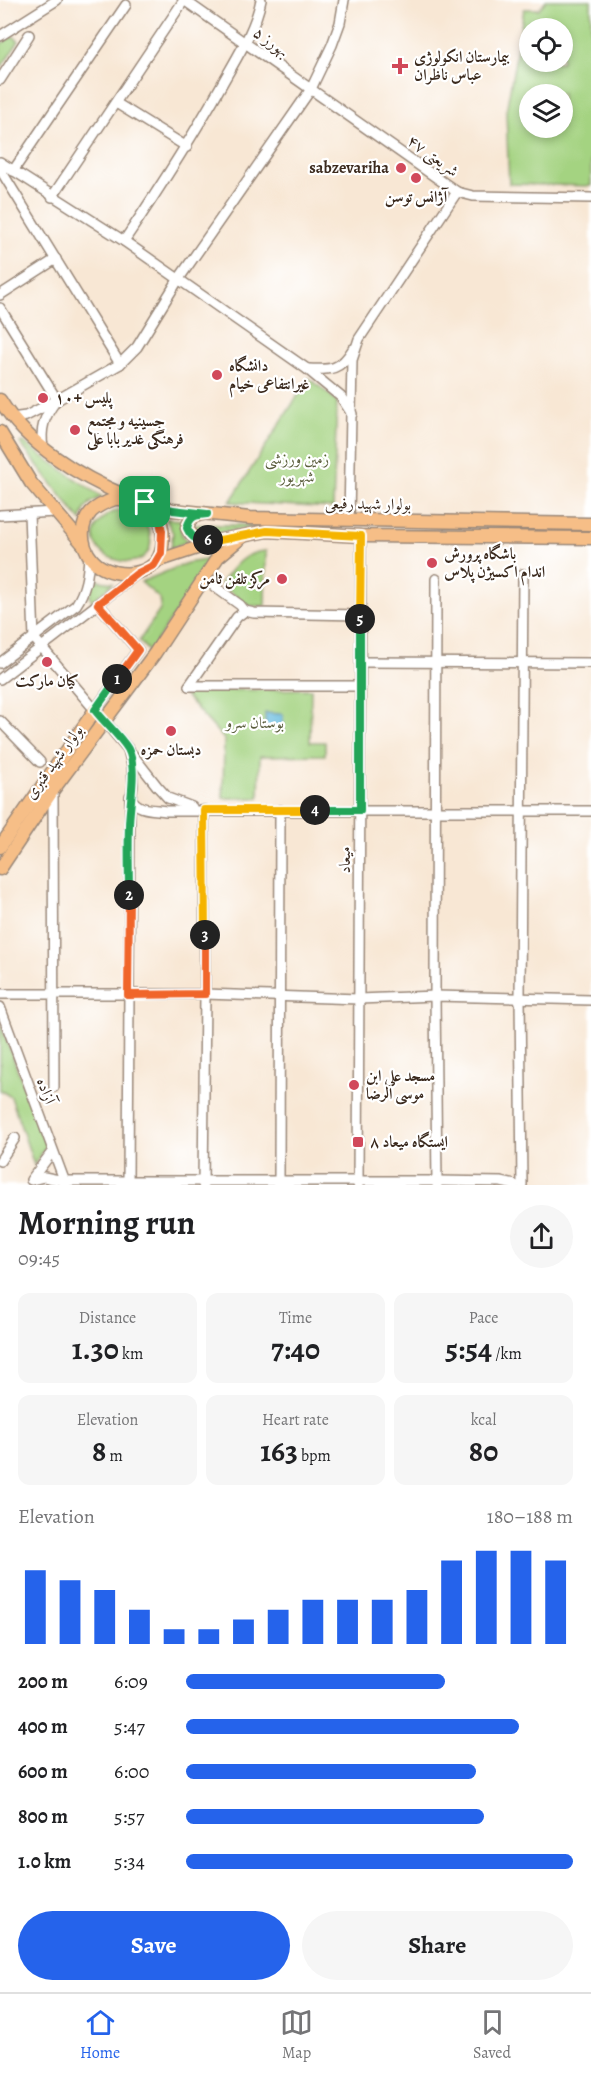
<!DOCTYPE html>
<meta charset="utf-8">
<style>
:root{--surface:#fff;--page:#f6f6f6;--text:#202124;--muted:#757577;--line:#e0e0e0;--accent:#2563eb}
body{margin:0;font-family:Alegreya,Amiri,serif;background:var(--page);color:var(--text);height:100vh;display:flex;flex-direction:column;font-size:22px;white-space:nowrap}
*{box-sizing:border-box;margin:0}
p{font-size:20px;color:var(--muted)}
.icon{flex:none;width:33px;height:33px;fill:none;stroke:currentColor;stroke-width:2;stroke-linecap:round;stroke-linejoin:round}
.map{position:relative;height:1185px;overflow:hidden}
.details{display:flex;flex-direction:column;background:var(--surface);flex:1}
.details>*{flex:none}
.fabs{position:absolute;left:519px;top:18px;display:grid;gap:12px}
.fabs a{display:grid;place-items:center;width:54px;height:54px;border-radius:50%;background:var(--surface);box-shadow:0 3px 9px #0003;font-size:30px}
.pin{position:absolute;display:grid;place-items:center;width:51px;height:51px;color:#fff;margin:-26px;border-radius:12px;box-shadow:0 3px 9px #0006}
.km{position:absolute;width:30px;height:30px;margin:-15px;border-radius:50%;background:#222;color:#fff;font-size:16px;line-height:30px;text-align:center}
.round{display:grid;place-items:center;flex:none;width:63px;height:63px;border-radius:32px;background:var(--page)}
.headline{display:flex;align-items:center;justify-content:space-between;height:102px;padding:0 18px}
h1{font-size:33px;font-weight:700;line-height:45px}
.figures{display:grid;grid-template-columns:repeat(3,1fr);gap:9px;height:102px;padding:6px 18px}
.figures div{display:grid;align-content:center;border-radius:12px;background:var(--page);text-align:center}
.figures b{font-size:30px;font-weight:700}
.figures small{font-size:16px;font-weight:400}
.figures p{font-size:16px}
.chart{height:168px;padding:12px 18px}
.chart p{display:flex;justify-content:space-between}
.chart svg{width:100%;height:108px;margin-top:6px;stroke:var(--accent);stroke-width:6}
.action{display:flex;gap:12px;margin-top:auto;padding:12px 18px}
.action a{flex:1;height:69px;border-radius:36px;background:var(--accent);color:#fff;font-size:24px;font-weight:700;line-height:69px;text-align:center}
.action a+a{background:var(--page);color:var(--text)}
ul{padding:0 18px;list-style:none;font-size:20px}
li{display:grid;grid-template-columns:96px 72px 1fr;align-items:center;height:45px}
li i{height:15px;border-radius:8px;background:var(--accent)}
.tabs{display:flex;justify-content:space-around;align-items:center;height:84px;border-top:2px solid var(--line);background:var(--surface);font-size:16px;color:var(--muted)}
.tabs a{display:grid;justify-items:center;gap:3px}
.tabs .on{color:var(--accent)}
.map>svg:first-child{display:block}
.green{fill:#a4d381;stroke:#707e50;stroke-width:1.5;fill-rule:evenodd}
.water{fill:#61b8de;stroke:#4e717e;stroke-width:1.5}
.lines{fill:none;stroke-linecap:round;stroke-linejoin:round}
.minor-casing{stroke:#9a8879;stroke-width:12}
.major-casing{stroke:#9a8879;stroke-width:15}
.minor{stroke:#fff;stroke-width:9}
.major{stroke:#f6be87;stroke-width:12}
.split-1-casing{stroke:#fff;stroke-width:12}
.split-2-casing{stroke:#fff;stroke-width:12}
.split-3-casing{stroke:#fff;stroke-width:12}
.split-4-casing{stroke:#fff;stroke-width:12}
.split-5-casing{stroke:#fff;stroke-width:12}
.split-6-casing{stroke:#fff;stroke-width:12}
.split-7-casing{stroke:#fff;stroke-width:12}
.split-1{stroke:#f0652b;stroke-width:8}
.split-2{stroke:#22a559;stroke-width:8}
.split-3{stroke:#f0652b;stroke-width:8}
.split-4{stroke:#f5b400;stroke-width:8}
.split-5{stroke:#22a559;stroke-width:8}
.split-6{stroke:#f5b400;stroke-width:8}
.split-7{stroke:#22a559;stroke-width:8}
.poi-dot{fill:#d1495b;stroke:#fff;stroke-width:2}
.labels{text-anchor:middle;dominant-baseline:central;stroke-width:4.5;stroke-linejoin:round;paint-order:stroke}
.street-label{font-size:16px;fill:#3b2a1e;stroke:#fff}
.poi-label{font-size:16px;font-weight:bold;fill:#3b2a1e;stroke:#fff;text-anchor:start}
.park-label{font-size:16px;fill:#5a5d3c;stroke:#fff}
</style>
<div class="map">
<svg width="591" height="1185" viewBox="0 0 591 1185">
<rect width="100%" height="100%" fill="#fff"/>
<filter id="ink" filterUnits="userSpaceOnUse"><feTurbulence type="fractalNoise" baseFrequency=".0167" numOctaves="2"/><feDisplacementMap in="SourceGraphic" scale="12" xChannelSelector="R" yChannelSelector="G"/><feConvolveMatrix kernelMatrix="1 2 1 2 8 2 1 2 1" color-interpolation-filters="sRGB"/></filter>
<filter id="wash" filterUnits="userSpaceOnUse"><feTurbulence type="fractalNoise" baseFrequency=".008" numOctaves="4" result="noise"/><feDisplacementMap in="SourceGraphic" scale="24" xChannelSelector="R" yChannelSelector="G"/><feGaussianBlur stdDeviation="1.35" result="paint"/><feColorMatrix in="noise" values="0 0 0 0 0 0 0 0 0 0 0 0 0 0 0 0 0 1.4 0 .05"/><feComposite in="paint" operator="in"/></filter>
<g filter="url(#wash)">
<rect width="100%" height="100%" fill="#f8e7d4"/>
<g class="green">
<path d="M546,0H591V186L509,184L506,112L524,9H539ZM530,28H562V62H530ZM530,94H562V128H530Z"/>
<polygon points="13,36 19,41 0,69 0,44"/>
<polygon points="309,378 337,401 333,508 230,502"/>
<path d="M24,442L35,451L102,497C89,502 84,507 81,521L20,443Z"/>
<path d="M124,509C158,517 162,568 121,561C113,559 106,557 100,550C84,531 104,512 124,509Z"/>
<path d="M166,519L183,520C180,529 179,536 189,541L171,548L173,533Z"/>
<polygon points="197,525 265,525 196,536 193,526"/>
<path d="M266,551L265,606H249L220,584C233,567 243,552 266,551Z"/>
<polygon points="212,559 149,652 139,641 160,610 161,603 159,598 141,582 187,563"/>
<polygon points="93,577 100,581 113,583 92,601 90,597"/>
<polygon points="311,689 310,742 325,742 325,755 260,756 259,798 223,798 224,739 181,691"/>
<polygon points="0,1023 46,1146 34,1165 11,1097 0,1090"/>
</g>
<polygon class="water" points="265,713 283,714 283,729 265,730"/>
</g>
<g filter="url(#ink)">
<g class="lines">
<g class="minor-casing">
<g id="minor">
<polyline points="184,0 457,192 473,196 591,198"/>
<polyline points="0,36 57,0"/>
<polyline points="0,80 29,35"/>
<polyline points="116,103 187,147"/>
<polyline points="0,162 124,241 307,369 341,397 352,414"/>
<polyline points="0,169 120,364"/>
<polyline points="13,171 126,5"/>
<polyline points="52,197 184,0"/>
<path d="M124,241C159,189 192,138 222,84C237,57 255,30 261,0"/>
<polyline points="0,295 56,259"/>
<polyline points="0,308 57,400"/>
<path d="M307,369C330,370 340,371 353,349"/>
<polyline points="11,418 26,416 57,400 120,364 137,347 178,280 311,89 332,45 340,23 344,0"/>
<path d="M43,448C40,429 44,417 55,402"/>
<polyline points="29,514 34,638"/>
<polyline points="0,515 56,512"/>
<polyline points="349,519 352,360 359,339 457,192"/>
<polyline points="204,579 240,605 245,611"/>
<polyline points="436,579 435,996 437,1185"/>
<polyline points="245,611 254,613 360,615"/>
<polyline points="34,638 128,749 157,786 168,798 192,807"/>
<polyline points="360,662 591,663"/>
<path d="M0,663L76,605C86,590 88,574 89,556"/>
<polyline points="0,679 138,573"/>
<polyline points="189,686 360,686"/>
<polyline points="189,686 237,617 245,611"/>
<polyline points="95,710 138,650 98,604"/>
<polyline points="0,721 40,762"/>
<path d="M128,749L132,766L133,785L131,798C138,811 153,809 166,811H591"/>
<polyline points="53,790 54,1087"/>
<polyline points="0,994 205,994 359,999 435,996 591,1000"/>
<polyline points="0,1007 66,1185"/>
<polyline points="0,1161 15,1138"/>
<polyline points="31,1180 52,1152"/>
<polyline points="32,1180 44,1177 64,1181 437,1181 501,1182 515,1185"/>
<polyline points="128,1185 130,796"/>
<polyline points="203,1185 205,994 204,810"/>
<polyline points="279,1185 280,810"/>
<polyline points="358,1185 361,536"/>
<polyline points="522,1185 520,998 523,574"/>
</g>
</g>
<g class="major-casing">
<g id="major">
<path d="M0,400C27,445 80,477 128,497"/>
<polyline points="0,432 31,483 83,544"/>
<path d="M115,499C148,498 167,512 162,548C157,577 118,579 98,565C82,553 77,528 91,512C97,506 106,502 115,499Z"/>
<polyline points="145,502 173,510 250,518 591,524"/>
<path d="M203,514C193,516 190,518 187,528C193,540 199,540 212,540"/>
<polyline points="157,561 221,540 267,531 361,536 591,538"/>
<polyline points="0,847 95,710"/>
<polyline points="0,869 53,790 155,653 218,557 242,537"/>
</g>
</g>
<use href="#minor" class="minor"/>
<use href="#major" class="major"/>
</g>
</g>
<g class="lines" filter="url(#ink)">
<g class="split-1-casing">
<polyline id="split-1" points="117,679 138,650 98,604 138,573 154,565 161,553 162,531 159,517 145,502"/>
</g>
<g class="split-2-casing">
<path id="split-2" d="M117,679L95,710C104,722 121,737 128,749C138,768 129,805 129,826C128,849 129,872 129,895"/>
</g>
<g class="split-3-casing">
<polyline id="split-3" points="129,895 128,995 205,994 205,935"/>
</g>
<g class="split-4-casing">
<polyline id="split-4" points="205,935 204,810 315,810"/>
</g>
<g class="split-5-casing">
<polyline id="split-5" points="315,810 360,810 360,619"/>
</g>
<g class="split-6-casing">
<polyline id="split-6" points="208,540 220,540 267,531 361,536 360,619"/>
</g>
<g class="split-7-casing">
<path id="split-7" d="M145,502L173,510L207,514C195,515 190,516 187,528C192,539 197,540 208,540"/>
</g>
<use href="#split-1" class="split-1"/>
<use href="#split-2" class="split-2"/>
<use href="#split-3" class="split-3"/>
<use href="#split-4" class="split-4"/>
<use href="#split-5" class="split-5"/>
<use href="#split-6" class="split-6"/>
<use href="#split-7" class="split-7"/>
</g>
<g class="poi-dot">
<path d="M397 57h6v6h6v6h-6v6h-6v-6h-6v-6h6z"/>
<circle cx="401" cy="168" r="6"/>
<circle cx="416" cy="178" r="6"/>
<circle cx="217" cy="375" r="6"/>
<circle cx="43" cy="398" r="6"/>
<circle cx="75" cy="430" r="6"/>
<circle cx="432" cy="563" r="6"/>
<circle cx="282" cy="579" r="6"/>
<circle cx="47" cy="662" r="6"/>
<circle cx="171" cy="731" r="6"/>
<circle cx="354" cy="1085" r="6"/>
<rect x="352" y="1136" width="12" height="12" rx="3"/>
</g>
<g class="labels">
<g class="street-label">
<text transform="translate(271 42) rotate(36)">بهورز ۵</text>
<text transform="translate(433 156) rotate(36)">شریعتی ۴۷</text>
<text transform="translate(368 504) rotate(1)">بولوار شهید رفیعی</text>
<text transform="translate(54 762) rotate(-54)">بولوار شهید قنبری</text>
<text transform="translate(345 860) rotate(-90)">میعاد</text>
<text transform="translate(46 1091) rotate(70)">آزاده</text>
</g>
<g class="poi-label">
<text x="414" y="57">بیمارستان انکولوژی<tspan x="414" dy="18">عباس ناظران</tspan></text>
<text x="389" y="168" text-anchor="end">sabzevariha</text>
<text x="416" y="197" text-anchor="middle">آژانس توسن</text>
<text x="229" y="366">دانشگاه<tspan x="229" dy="18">غیرانتفاعی خیام</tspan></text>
<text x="55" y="398">پلیس +۱۰</text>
<text x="87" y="421">جسینیه و مجتمع<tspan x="87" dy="18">فرهنگی غدیر بابا علی</tspan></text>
<text x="444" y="554">باشگاه پرورش<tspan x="444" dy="18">اندام اکسیژن پلاس</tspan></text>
<text x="270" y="579" text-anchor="end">مرکز تلفن ثامن</text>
<text x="47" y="681" text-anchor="middle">کیان مارکت</text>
<text x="171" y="750" text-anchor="middle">دبستان حمزه</text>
<text x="366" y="1076">مسجد علی ابن<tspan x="366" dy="18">موسی الرضا</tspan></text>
<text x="370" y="1142">ایستگاه میعاد ۸</text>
</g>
<g class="park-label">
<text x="297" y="459">زمین ورزشی<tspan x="297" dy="18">شهریور</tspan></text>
<text x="255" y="723">بوستان سرو</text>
</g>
</g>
</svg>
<div class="fabs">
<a><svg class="icon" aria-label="locate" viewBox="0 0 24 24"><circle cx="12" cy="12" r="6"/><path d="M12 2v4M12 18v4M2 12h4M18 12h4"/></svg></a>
<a><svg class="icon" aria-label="layers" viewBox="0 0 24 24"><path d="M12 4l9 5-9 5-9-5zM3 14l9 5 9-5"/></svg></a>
</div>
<div class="pin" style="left:145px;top:502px;background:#1e9e55"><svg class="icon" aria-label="arrive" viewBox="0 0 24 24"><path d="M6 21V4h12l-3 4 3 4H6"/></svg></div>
<b class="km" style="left:117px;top:679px">1</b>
<b class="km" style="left:129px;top:895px">2</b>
<b class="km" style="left:205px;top:935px">3</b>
<b class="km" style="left:315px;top:810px">4</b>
<b class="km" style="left:360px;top:619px">5</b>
<b class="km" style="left:208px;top:540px">6</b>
</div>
<section class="details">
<div class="headline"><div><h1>Morning run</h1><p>09:45</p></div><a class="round"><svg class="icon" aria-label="share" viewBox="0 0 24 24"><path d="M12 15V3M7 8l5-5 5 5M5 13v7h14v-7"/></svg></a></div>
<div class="figures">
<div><p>Distance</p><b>1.30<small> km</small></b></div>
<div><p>Time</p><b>7:40</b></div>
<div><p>Pace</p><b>5:54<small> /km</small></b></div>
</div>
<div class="figures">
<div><p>Elevation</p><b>8<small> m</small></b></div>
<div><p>Heart rate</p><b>163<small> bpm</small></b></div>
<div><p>kcal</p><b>80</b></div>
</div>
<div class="chart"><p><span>Elevation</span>180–188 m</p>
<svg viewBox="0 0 160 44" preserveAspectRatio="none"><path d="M5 44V14M15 44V18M25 44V22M35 44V30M45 44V38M55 44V38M65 44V34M75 44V30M85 44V26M95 44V26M105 44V26M115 44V22M125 44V10M135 44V6M145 44V6M155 44V10"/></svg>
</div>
<ul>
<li><b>200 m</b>6:09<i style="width:67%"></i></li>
<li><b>400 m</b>5:47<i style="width:86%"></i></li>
<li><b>600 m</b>6:00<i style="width:75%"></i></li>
<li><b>800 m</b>5:57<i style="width:77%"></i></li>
<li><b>1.0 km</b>5:34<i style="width:100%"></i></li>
</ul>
<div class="action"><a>Save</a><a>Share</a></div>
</section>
<nav class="tabs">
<a class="on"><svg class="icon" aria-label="home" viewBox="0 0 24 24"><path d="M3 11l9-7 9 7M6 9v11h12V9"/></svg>Home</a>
<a><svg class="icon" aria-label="map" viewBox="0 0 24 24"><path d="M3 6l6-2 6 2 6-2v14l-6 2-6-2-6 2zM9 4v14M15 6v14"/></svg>Map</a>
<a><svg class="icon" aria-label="saved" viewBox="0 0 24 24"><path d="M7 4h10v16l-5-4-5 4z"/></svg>Saved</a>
</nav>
